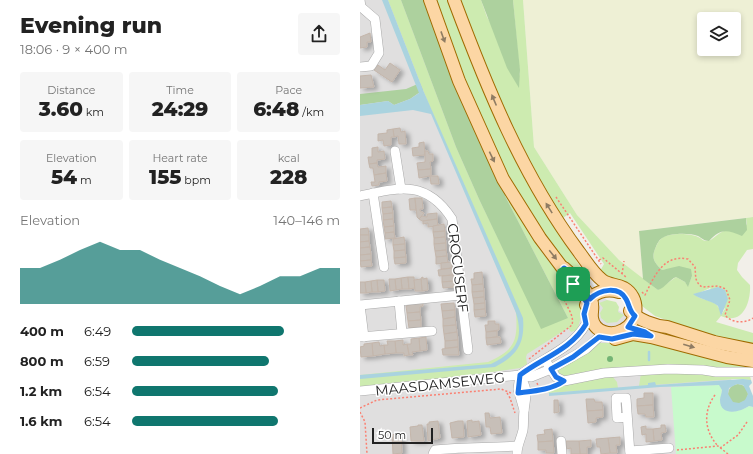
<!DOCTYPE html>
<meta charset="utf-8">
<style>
:root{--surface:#fff;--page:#f6f6f6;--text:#222;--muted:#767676;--accent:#0f766e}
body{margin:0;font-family:Montserrat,sans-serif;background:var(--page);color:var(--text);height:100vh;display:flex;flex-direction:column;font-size:15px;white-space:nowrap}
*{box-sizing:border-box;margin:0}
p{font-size:13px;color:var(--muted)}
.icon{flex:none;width:22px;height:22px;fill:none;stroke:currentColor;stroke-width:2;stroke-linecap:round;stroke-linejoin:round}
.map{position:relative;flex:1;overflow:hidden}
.side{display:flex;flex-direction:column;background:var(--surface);width:360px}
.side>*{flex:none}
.tools{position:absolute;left:337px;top:12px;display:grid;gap:8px}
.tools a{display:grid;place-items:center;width:44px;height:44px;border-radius:4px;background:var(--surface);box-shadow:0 2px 6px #0003;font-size:20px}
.scale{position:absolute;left:12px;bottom:10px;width:61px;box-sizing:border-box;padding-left:4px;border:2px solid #222;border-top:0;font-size:11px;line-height:14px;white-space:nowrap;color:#222;-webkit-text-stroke:3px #fff;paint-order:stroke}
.pin{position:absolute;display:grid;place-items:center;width:34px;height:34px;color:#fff;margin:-17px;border-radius:8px;box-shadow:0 2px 6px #0006}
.round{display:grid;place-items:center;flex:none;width:42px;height:42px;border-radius:4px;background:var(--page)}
.headline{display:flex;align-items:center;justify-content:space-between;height:68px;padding:0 20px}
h1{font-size:22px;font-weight:800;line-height:30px}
.stats{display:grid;grid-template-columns:repeat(3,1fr);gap:6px;height:68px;padding:4px 20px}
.stats div{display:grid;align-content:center;border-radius:4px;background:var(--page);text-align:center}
.stats b{font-size:20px;font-weight:800}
.stats small{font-size:11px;font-weight:400}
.stats p{font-size:11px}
.chart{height:112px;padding:8px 20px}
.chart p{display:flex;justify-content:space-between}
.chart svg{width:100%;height:72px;margin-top:4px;fill:var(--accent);opacity:.7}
ul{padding:0 20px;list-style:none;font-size:13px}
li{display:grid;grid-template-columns:64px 48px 1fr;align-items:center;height:30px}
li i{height:10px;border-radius:5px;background:var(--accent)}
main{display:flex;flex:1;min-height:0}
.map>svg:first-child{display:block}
.residential{fill:#e0dfdf}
.farmland{fill:#eef0d5;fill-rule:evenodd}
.grass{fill:#cdebb0;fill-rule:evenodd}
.forest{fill:#add19e}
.park{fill:#c8facc}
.water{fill:#aad3df;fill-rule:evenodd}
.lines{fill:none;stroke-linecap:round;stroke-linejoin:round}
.stream{stroke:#aad3df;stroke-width:2.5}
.building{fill:#c7bfb8;stroke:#c4b6ab;filter:url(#shadow)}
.minor-casing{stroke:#a9a9a9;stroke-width:10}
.major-casing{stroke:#a06b00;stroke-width:14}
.path{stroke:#fa8072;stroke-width:1.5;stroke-dasharray:2 2;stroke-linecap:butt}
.minor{stroke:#fff;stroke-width:9}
.major{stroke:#fcd6a4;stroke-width:12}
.tree{fill:#74b475}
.oneway{fill:#8f7c63}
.route-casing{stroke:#fff;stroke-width:8}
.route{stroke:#1a73e8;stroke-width:5}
.labels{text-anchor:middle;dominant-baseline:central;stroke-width:3;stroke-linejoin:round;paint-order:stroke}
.street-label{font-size:14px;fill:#222;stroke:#fff}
</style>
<main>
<section class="side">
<div class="headline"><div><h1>Evening run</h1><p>18:06 · 9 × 400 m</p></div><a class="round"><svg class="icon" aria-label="share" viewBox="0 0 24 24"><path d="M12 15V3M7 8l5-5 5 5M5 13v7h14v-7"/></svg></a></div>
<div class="stats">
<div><p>Distance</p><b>3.60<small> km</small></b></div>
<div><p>Time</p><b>24:29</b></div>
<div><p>Pace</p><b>6:48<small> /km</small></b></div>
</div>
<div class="stats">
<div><p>Elevation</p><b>54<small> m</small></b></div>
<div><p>Heart rate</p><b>155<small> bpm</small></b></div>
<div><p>kcal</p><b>228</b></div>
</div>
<div class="chart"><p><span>Elevation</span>140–146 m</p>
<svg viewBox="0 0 160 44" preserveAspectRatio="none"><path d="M0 44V22L10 22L20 17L30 11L40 6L50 11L60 11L70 17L80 22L90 27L100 33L110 38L120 33L130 27L140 27L150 22L160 22V44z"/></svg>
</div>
<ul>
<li><b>400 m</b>6:49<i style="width:73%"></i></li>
<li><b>800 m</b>6:59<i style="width:66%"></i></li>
<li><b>1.2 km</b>6:54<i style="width:70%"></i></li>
<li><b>1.6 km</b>6:54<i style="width:70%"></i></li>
</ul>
</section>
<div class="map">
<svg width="393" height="454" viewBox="0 0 393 454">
<defs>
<filter id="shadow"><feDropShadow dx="4" dy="2.5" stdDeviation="2" flood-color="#0004"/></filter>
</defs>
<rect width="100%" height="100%" fill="#f2efe9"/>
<polygon class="residential" points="0,0 80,0 156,174 203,251 255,309 302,332 363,351 393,454 0,454"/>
<path class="farmland" d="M163,0H393V217L279,231L283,279L259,260L217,215L174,147ZM344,19H374V49H344Z"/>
<g class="grass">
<path d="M28,0H41L96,147L119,199L169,302L208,318L145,196L148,194C156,207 162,221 170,234C176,244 188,262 196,269C216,287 228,302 217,330L211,332L208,328L167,354L166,357L167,364L160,368L67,381L0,387V375L128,362C155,350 158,341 156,312L63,90Z"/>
<path d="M76,0H89C109,53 128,106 154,157C174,197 199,234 223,271L216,276C151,198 107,97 76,0Z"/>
<path d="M98,0H121L127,17L160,76L153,0H163L174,147L217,215L259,260L298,290L316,277L325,282L328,286L332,276L308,269L302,270C295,263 291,259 295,249C297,245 298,241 302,238C309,233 330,233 338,237C341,238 343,241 346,241C355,242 362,221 380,235L387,224L386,218L393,217V249L387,250L378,263L377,270L382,277L390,285C391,302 383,326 361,316L356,322L393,333V345L343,333L295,316L239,273L244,264L210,213L203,218L185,196L161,152ZM350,288L365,309L361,315C359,297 343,303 334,294L339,293Z"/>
<polygon points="247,300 256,302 259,307 258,312 264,315 257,322 247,323 241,318 240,313 243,308 239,303"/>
<polygon points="271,338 393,365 393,370 222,373 203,377 198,372 198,370 238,343 253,343"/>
<polygon points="299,372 390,376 391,380 375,379 279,386 281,373"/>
<polygon points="252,376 257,382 258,388 189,393 187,391 225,378"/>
</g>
<g class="forest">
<polygon points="41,0 66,0 148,194 145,196 208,318 181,329 119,199 96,147"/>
<polygon points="121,0 153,0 160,70 159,88 147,68"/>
<polygon points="60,83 63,90 50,99 34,105 28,101 0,105 0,94 46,89"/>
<path d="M386,218L387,230L382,236C367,230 361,228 349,241C344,241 342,238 338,236C330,233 312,233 304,237C299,239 297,244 295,249C291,259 295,263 302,270L319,266L331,269L332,276L328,287L325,282L316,277C309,280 306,287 298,290L283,279L279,231Z"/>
<circle cx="378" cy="394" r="10"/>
</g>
<path class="park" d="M359,385C365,391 359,396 361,403C365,416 381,411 389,406L393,407V454H316L311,387Z"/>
<g class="water">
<path d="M22,0H28L63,90L163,318C165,343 158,355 135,367L0,379V375L131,364C156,352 164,339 156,313L71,114L53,110L0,116V105L28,101L34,105L50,99L59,93Z"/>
<path d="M358,287L365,290L368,299L361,316L358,306C351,300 340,300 333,294Z"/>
<path d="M383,379L391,380L392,383L389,386L393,396V407L389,406C381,412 360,417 360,400C360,397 362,393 362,390L359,385L300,387L189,396V393L288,385V383L295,382L296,385ZM377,384L383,385L388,394L385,400L379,403L373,402L368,394L369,388Z"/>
</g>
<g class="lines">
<polyline class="stream" points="289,352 289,360"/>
</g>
<g class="building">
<polygon points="10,33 11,42 7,42 7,47 0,48 0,37"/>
<polygon points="30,63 40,70 32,82 14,70 18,65 25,70"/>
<polygon points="11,75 14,87 0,88 0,76"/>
<polygon points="40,128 41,132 45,131 46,144 39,144 38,136 34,137 33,129"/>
<polygon points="33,129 34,137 31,137 31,145 24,146 23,140 18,141 18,134 27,133 27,130"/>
<polygon points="64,142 65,155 53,156 52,148 59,147 59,143"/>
<polygon points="18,147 18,152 24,151 25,159 17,160 17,163 9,164 8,157 12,157 12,148"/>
<polygon points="65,151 68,151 69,154 73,154 73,161 70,162 71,169 58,170 57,163 65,162"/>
<polygon points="17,163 18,167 26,166 26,173 14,175 13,168 10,168 9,164"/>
<polygon points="71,169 71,176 78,176 79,184 71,184 70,176 59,178 58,170"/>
<polygon points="26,173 27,181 19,182 19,185 12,186 11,182 15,182 14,175"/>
<polygon points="55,198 56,210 50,210 49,199"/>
<polygon points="55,198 62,198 63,209 60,209 60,211 64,213 59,219 57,217"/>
<polygon points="31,201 32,207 22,208 22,202"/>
<polygon points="32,207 33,213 23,214 22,208"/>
<polygon points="33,213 33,219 23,220 23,214"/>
<polygon points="77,213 77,219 62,221 59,219 62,216 67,217 67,214"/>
<polygon points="33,219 34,226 24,227 23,220"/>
<polygon points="77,219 78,226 68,227 68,223 63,224 63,221"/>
<polygon points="84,224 85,231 73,232 73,226"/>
<polygon points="34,226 34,232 25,233 24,227"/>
<polygon points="8,228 9,235 0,235 0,229"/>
<polygon points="85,231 85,237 74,238 73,232"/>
<polygon points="34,232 35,238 25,239 25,233"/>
<polygon points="0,235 9,235 9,241 0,242"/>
<polygon points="44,237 45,244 33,245 33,239"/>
<polygon points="85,237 86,243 74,244 74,238"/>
<polygon points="9,241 10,247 0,248 0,242"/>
<polygon points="86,243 86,250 75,251 74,244"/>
<polygon points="45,244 45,250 34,251 33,245"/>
<polygon points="10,247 11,254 0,255 0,248"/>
<polygon points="45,250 46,257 34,258 34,251"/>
<polygon points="86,250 87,256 76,257 75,251"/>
<polygon points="11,254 11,260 0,261 0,255"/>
<polygon points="87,256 88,263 76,264 76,257"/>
<polygon points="46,257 46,263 35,264 34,258"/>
<polygon points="11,260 12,266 1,267 0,261"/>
<polygon points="92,262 92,268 81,269 81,263"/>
<polygon points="92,268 93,275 79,276 78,270"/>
<polygon points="122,272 123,284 112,285 111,279 114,279 114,273"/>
<polygon points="93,275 94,281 82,282 82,276"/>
<polygon points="48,277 49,289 42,289 41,278"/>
<polygon points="48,277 54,277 55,288 49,289"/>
<polygon points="63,277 63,279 67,278 68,290 62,291 61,278"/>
<polygon points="41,278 42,289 36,290 35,279"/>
<polygon points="29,279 35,279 36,290 30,291"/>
<polygon points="61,279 62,291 55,291 54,280"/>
<polygon points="17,280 24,280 25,291 18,292"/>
<polygon points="17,280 18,292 12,292 11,281"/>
<polygon points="11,281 12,292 6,293 5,282"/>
<polygon points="94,281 94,287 83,288 82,282"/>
<polygon points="0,282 5,282 6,293 0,293"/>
<polygon points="123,284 124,291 112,292 112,285"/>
<polygon points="124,291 124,297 113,298 112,292"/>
<polygon points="124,297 125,303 114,304 113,298"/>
<polygon points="58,303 63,303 63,306 60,307 60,312 47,313 46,306"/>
<polygon points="94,303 95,310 82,311 81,304"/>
<polygon points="125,303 125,309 114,310 114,304"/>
<polygon points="125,309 126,316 115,317 114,310"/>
<polygon points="95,310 95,317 83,319 82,311"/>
<polygon points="60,312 61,320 48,321 47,313"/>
<polygon points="95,317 96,325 83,326 83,319"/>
<polygon points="61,320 61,327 49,328 48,321"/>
<polygon points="128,321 135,321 135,324 139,324 139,330 126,332 125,325 128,325"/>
<polygon points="96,325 97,332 84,334 83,326"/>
<polygon points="137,331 137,337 126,338 126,332"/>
<polygon points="97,332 98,340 85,341 84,334"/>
<polygon points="66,337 67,350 60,351 59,338"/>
<polygon points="137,337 140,337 141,343 127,345 126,338"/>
<polygon points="59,338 60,351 52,352 53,355 49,355 47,344 51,344 51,339"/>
<polygon points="43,340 43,345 47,344 49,355 44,356 44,353 36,353 35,341"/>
<polygon points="98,340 98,347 85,348 85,341"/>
<polygon points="27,341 35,341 36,353 25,354 24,345 28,345"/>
<polygon points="19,342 20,346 24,345 25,354 13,356 12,343"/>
<polygon points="12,343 13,356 1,357 0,347 4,346 4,344"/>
<polygon points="98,347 99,355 83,355 82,349"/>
<polygon points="284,393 293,393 293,405 277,406 277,399 284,398"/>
<polygon points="226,399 234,399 235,402 242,402 243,410 227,411"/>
<polygon points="194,400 198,400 199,412 194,413"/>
<polygon points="293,405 294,417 286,417 285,414 278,414 277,406"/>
<polygon points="243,410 243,417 236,418 236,422 228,423 227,411"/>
<polygon points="125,413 129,413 130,418 140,417 142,433 131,434 130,427 126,427"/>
<polygon points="112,420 112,422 119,421 121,435 108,437 107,421"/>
<polygon points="78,421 80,438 68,441 67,424 69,424 69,422"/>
<polygon points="98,421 103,421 104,437 92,438 90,423"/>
<polygon points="58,425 62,425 64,441 51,441 50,427 58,426"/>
<polygon points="301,425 305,425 306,432 301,433 302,440 294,441 293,429 301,428"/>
<polygon points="286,426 286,429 293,429 294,441 286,442 286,434 282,435 281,427"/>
<polygon points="192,429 193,441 178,442 177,435 185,434 184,430"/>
<polygon points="35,434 41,435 42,453 33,454 32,435"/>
<polygon points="260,437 260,445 256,445 257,453 250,453 248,438"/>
<polygon points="248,438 250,453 241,454 240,447 237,447 236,439"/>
<polygon points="231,440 231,447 227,447 227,454 220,454 219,441"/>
<polygon points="193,441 194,453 186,453 186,450 178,450 178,442"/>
<polygon points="206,441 219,441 220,454 211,454 211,448 206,449"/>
</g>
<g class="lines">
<g class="minor-casing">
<g id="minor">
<polyline points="0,67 11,66 19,53 15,19 1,7 0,0"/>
<polyline points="35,151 41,189"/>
<polyline points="13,193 24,267"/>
<path d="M0,196C40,187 67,180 92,219L108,350"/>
<polyline points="39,301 42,333"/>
<polyline points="0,305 101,295"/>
<polyline points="0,305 4,337"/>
<polyline points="0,337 72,331"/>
<polyline points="185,360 196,377 204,381 244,373 308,369 343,370 356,372 393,372"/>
<path d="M160,375C182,358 211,350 226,324"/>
<polyline points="160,375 158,389 164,410"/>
<polyline points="0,391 160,375 171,377 191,369 226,349 239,337"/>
<polyline points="267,417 257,418 256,398 266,398 270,454"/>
<polyline points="201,441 202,454"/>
<polyline points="270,451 309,448"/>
<path d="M73,454L75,450C103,447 130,448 157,446"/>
<path d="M157,454C157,445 161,439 163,430C164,424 163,417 164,411C166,393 169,393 160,375"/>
</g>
</g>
<g class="major-casing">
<g id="major">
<polyline points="70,0 99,81 143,179 180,238 207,274"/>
<path d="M94,0C127,88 162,175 219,252C226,261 232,272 242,280C248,285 256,284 264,288C280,297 279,322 263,330C251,337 234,332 232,318C231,312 234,306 231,300C225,288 214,276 204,268"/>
<path d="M226,305C232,292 246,288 259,292"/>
<path d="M270,311C278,320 295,326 307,327L354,342L393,350"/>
<polyline points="255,339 273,334 291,337 367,357 393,361"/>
</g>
</g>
<g class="path">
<polyline points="196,197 241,264"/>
<polyline points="239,260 243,258 266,277"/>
<polyline points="262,274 264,261"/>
<path d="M282,292L285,295C294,277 303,254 328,259L335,267C336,276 334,281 342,287L358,286L366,289L370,300L365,315C371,323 385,324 393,318"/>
<path d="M169,359L212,325C215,314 204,305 203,294L209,287"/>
<polyline points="177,383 180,390"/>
<polyline points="175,391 194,386"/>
<polyline points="147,393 150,398 155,413"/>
<path d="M355,395C343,411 344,431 358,446"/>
<polyline points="0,408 17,400 141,389 151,393"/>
<polyline points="0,412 5,422 7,454"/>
<polyline points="360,448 378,435 387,422"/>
<polyline points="317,450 358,446 368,454"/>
</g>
<use href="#minor" class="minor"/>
<use href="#major" class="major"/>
</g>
<circle class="tree" cx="250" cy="359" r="3"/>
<defs><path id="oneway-solid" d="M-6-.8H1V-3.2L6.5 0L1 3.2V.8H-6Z"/></defs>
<g class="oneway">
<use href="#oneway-solid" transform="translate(83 37) rotate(70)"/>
<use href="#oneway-solid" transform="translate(134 100) rotate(-113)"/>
<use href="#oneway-solid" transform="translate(132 157) rotate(64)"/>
<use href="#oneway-solid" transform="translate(189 208) rotate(-122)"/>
<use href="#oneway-solid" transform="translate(193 255) rotate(51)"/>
<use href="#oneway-solid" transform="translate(329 346) rotate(16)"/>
</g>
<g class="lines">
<g class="route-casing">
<path id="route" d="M204,268L212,275L230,299C240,289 259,286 266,299C270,306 269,311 275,316L268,327L285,332L291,336L273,334L252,339L239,337L213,357L191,369L196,377L204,381C191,390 174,391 158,393L160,375C182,358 211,350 226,324L224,314L227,303Z"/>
</g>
<use href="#route" class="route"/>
</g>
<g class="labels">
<g class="street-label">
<text transform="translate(98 268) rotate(83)">CROCUSERF</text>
<text transform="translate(80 384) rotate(-6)">MAASDAMSEWEG</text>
</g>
</g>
</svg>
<div class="tools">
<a><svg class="icon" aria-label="layers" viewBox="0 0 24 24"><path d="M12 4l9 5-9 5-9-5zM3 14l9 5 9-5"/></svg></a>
</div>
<div class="scale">50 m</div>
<div class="pin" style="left:213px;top:284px;background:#1e9e55"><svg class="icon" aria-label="arrive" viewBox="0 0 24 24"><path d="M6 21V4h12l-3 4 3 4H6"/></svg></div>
</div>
</main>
